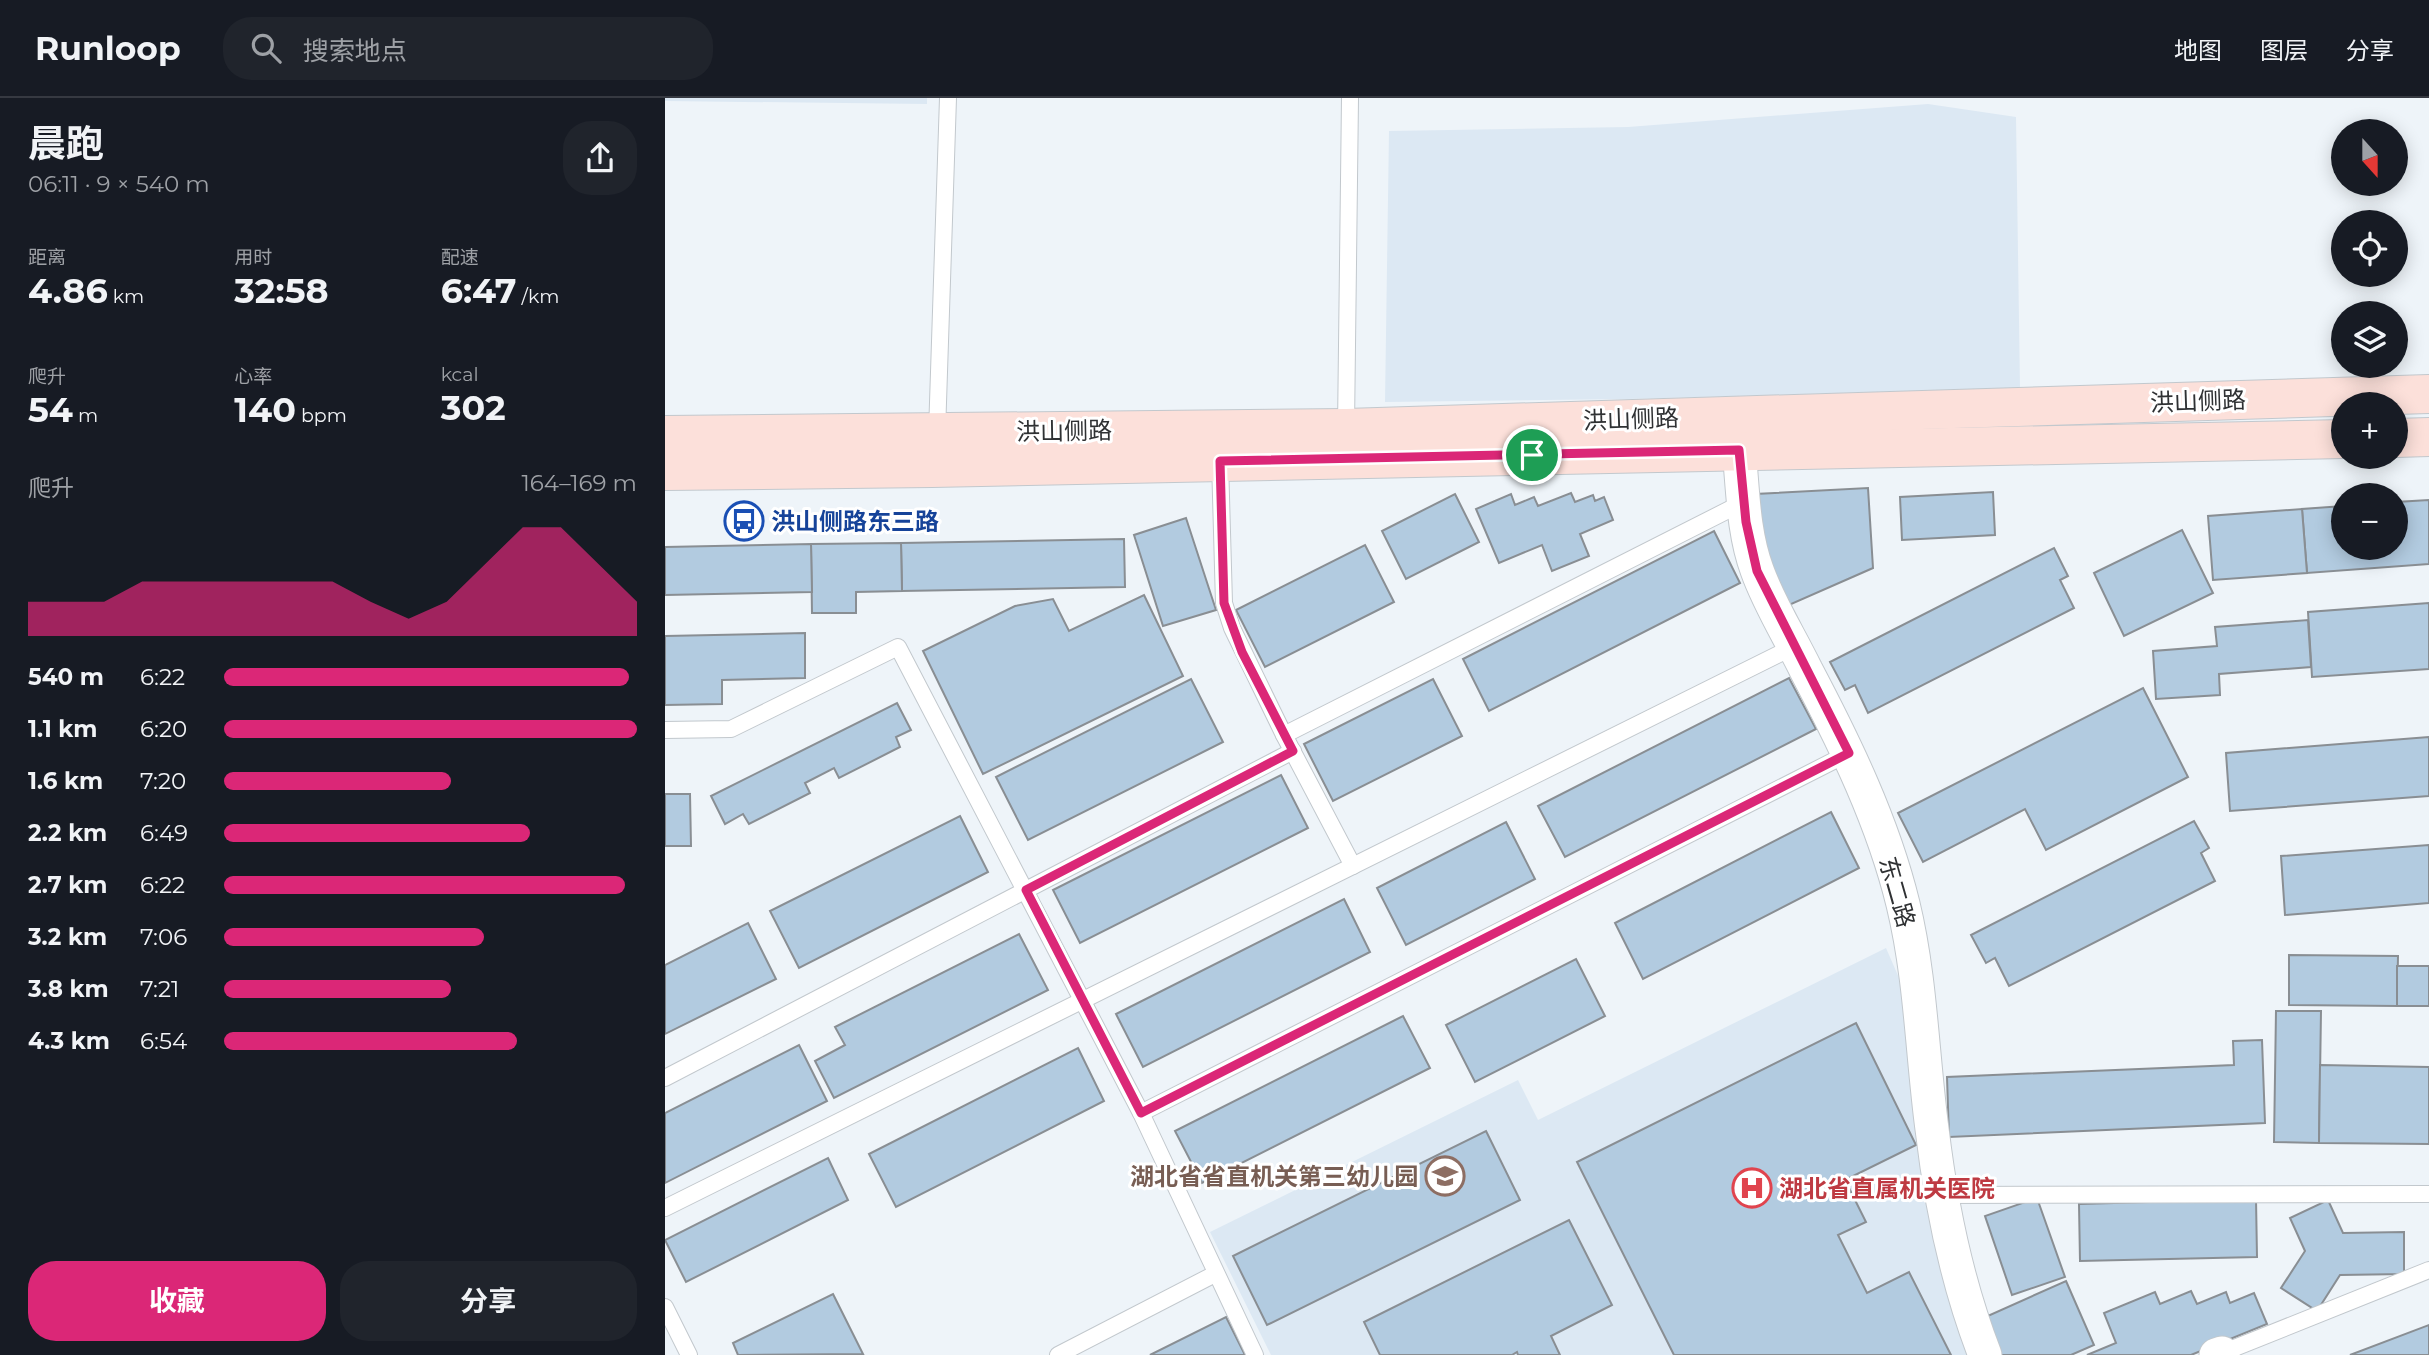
<!DOCTYPE html>
<html lang="zh">
<meta charset="utf-8">
<style>
:root{--surface:#171b24;--page:#20242c;--text:#f1f3f6;--muted:#9ea1a6;--line:#363941;--accent:#db2777}
body{margin:0;font-family:Montserrat,"Noto Sans SC",sans-serif;background:var(--page);color:var(--text);height:100vh;display:flex;flex-direction:column;font-size:26px;white-space:nowrap}
*{box-sizing:border-box;margin:0}
p{font-size:23px;color:var(--muted)}
.icon{flex:none;width:38px;height:38px;fill:none;stroke:currentColor;stroke-width:2;stroke-linecap:round;stroke-linejoin:round}
.map{position:relative;flex:1;overflow:hidden}
.details{display:flex;flex-direction:column;background:var(--surface);width:665px}
.details>*{flex:none}
.needle{width:46px;rotate:159deg}
.buttons{position:absolute;left:1666px;top:21px;display:grid;gap:14px}
.buttons a{display:grid;place-items:center;width:77px;height:77px;border-radius:50%;background:var(--surface);box-shadow:0 4px 18px #0003;font-size:35px}
.pin{position:absolute;display:grid;place-items:center;width:60px;height:60px;color:#fff;margin:-30px;border:4px solid #fff;border-radius:50%;box-shadow:0 2px 7px #0007}
.round{display:grid;place-items:center;flex:none;width:74px;height:74px;border-radius:28px;background:var(--page)}
.headline{display:flex;align-items:center;justify-content:space-between;height:119px;padding:0 28px}
h1{font-size:38px;font-weight:700;line-height:52px}
.stats{display:grid;grid-template-columns:repeat(3,1fr);gap:10px;height:119px;padding:7px 28px}
.stats div{display:grid;align-content:center}
.stats b{font-size:35px;font-weight:700}
.stats small{font-size:19px;font-weight:400}
.stats p{font-size:19px}
.chart{height:196px;padding:14px 28px}
.chart p{display:flex;justify-content:space-between}
.chart svg{width:100%;height:126px;margin-top:7px;fill:var(--accent);opacity:.7}
.button{display:flex;gap:14px;margin-top:auto;padding:14px 28px}
.button a{flex:1;height:80px;border-radius:28px;background:var(--accent);color:#fff;font-size:28px;font-weight:700;line-height:80px;text-align:center}
.button a+a{background:var(--page);color:var(--text)}
ul{padding:0 28px;list-style:none;font-size:23px}
li{display:grid;grid-template-columns:112px 84px 1fr;align-items:center;height:52px}
li i{height:18px;border-radius:9px;background:var(--accent)}
header{display:flex;align-items:center;gap:42px;box-sizing:border-box;height:98px;padding:0 35px;background:var(--surface);border-bottom:2px solid var(--line)}
header strong{font-size:33px}
nav{display:flex;gap:38px;margin-inline-start:auto;font-size:24px}
.search{width:490px;height:63px;background:var(--page);display:flex;align-items:center;gap:18px;box-sizing:border-box;padding:0 24px;border-radius:28px;color:var(--muted);font-size:26px}
main{display:flex;flex:1;min-height:0}
.map>svg:first-child{display:block}
.built{fill:#dce8f3}
.building{fill:#b2cbe0;stroke:#898e93;stroke-width:2}
.lines{fill:none;stroke-linecap:round;stroke-linejoin:round}
.service-casing{stroke:#c2c8cd;stroke-width:18}
.minor-casing{stroke:#c2c8cd;stroke-width:35}
.secondary-casing{stroke:#c2c8cd;stroke-width:40}
.service{stroke:#fff;stroke-width:16}
.minor{stroke:#fff;stroke-width:33}
.secondary{stroke:#fce0da;stroke-width:38}
.route-casing{stroke:#fff;stroke-width:14}
.route{stroke:#db2777;stroke-width:9}
.labels{text-anchor:middle;dominant-baseline:central;stroke-width:6;stroke-linejoin:round;paint-order:stroke}
.street-label{font-size:24px;fill:#2f3133;stroke:#fff}
.transit-label{font-size:24px;font-weight:bold;fill:#164399;stroke:#fff;text-anchor:start}
.education-label{font-size:24px;font-weight:bold;fill:#785e54;stroke:#fff;text-anchor:end}
.health-label{font-size:24px;font-weight:bold;fill:#be3a42;stroke:#fff;text-anchor:start}
</style>
<header>
<strong>Runloop</strong>
<div class="search"><svg class="icon" aria-label="search" viewBox="0 0 24 24"><circle cx="10" cy="10" r="6"/><path d="M15 15l6 6"/></svg>搜索地点</div>
<nav><a>地图</a><a>图层</a><a>分享</a></nav>
</header>
<main>
<section class="details">
<div class="headline"><div><h1>晨跑</h1><p>06:11 · 9 × 540 m</p></div><a class="round"><svg class="icon" aria-label="share" viewBox="0 0 24 24"><path d="M12 15V3M7 8l5-5 5 5M5 13v7h14v-7"/></svg></a></div>
<div class="stats">
<div><p>距离</p><b>4.86<small> km</small></b></div>
<div><p>用时</p><b>32:58</b></div>
<div><p>配速</p><b>6:47<small> /km</small></b></div>
</div>
<div class="stats">
<div><p>爬升</p><b>54<small> m</small></b></div>
<div><p>心率</p><b>140<small> bpm</small></b></div>
<div><p>kcal</p><b>302</b></div>
</div>
<div class="chart"><p><span>爬升</span>164–169 m</p>
<svg viewBox="0 0 160 44" preserveAspectRatio="none"><path d="M0 44V32L10 32L20 32L30 25L40 25L50 25L60 25L70 25L80 25L90 32L100 38L110 32L120 19L130 6L140 6L150 19L160 32V44z"/></svg>
</div>
<ul>
<li><b>540 m</b>6:22<i style="width:98%"></i></li>
<li><b>1.1 km</b>6:20<i style="width:100%"></i></li>
<li><b>1.6 km</b>7:20<i style="width:55%"></i></li>
<li><b>2.2 km</b>6:49<i style="width:74%"></i></li>
<li><b>2.7 km</b>6:22<i style="width:97%"></i></li>
<li><b>3.2 km</b>7:06<i style="width:63%"></i></li>
<li><b>3.8 km</b>7:21<i style="width:55%"></i></li>
<li><b>4.3 km</b>6:54<i style="width:71%"></i></li>
</ul>
<div class="button"><a>收藏</a><a>分享</a></div>
</section>
<div class="map">
<svg width="1764" height="1257" viewBox="0 0 1764 1257">
<rect width="100%" height="100%" fill="#eef4f9"/>
<g class="built">
<polygon points="0,0 262,0 262,6 0,3"/>
<polygon points="1263,6 1351,19 1355,290 962,301 720,304 724,33 963,29"/>
<polygon points="1221,850 1238,889 1307,1257 606,1257 545,1134 853,982 873,1022"/>
</g>
<g class="building">
<polygon points="1203,390 1208,470 1124,507 1092,434 1090,396"/>
<polygon points="1328,394 1330,437 1237,442 1235,399"/>
<polygon points="906,395 910,404 928,397 930,403 939,399 948,422 915,436 924,458 887,473 877,447 834,465 811,411 846,396 850,407 869,399 873,408"/>
<polygon points="790,396 814,444 741,481 717,433"/>
<polygon points="1764,402 1764,466 1642,475 1637,411 1678,408 1678,450 1731,450 1731,404"/>
<polygon points="1637,411 1642,475 1548,482 1543,418"/>
<polygon points="521,420 551,512 498,528 469,437"/>
<polygon points="1517,432 1548,495 1459,538 1429,475"/>
<polygon points="1049,433 1075,485 824,613 798,561"/>
<polygon points="459,441 460,489 237,493 236,445"/>
<polygon points="236,445 237,493 191,494 191,515 147,515 146,446"/>
<polygon points="146,446 147,494 0,497 0,449"/>
<polygon points="700,447 729,504 600,569 571,512"/>
<polygon points="1389,450 1403,478 1395,482 1409,510 1203,615 1190,587 1180,592 1165,564"/>
<polygon points="479,497 518,578 318,676 258,553 350,508 388,501 404,533"/>
<polygon points="1764,505 1764,571 1647,579 1643,514"/>
<polygon points="1643,522 1646,569 1554,576 1555,597 1491,601 1488,553 1552,548 1550,529"/>
<polygon points="140,535 140,580 57,582 57,606 0,607 0,538"/>
<polygon points="1124,580 1151,631 900,759 873,708"/>
<polygon points="526,581 558,644 363,742 331,679"/>
<polygon points="768,581 797,638 668,703 639,646"/>
<polygon points="1478,590 1523,679 1381,752 1360,711 1258,764 1233,715"/>
<polygon points="232,605 246,632 231,639 235,649 174,680 169,670 140,685 145,695 84,726 78,716 60,726 46,698"/>
<polygon points="1764,639 1764,698 1565,713 1561,655"/>
<polygon points="616,677 643,730 415,845 388,792"/>
<polygon points="0,696 25,696 26,748 0,748"/>
<polygon points="1166,714 1194,770 978,881 950,825"/>
<polygon points="295,718 323,774 134,870 105,813"/>
<polygon points="1529,723 1544,750 1536,755 1550,783 1344,888 1330,860 1321,865 1306,837"/>
<polygon points="841,724 870,781 741,847 712,790"/>
<polygon points="1764,747 1764,805 1620,817 1616,758"/>
<polygon points="679,801 705,854 478,969 451,916"/>
<polygon points="83,825 111,881 0,936 0,867"/>
<polygon points="354,836 383,892 169,1000 150,963 180,947 170,929"/>
<polygon points="1624,857 1733,858 1732,908 1624,907"/>
<polygon points="911,861 940,918 810,984 781,927"/>
<rect x="1732" y="868" width="32" height="40"/>
<polygon points="1611,913 1656,913 1654,1045 1609,1044"/>
<polygon points="738,918 765,970 537,1085 510,1033"/>
<polygon points="1191,925 1251,1047 1180,1082 1201,1124 1173,1137 1202,1195 1244,1174 1286,1257 1009,1257 912,1064"/>
<polygon points="1597,942 1600,1025 1284,1039 1282,979 1569,967 1568,943"/>
<polygon points="134,947 162,1003 0,1085 0,1015"/>
<polygon points="413,950 439,1003 231,1109 204,1056"/>
<polygon points="1655,967 1764,969 1764,1046 1654,1045"/>
<polygon points="821,1033 855,1102 602,1227 568,1158"/>
<polygon points="163,1060 183,1102 21,1184 0,1142"/>
<polygon points="1372,1100 1400,1179 1347,1197 1320,1118"/>
<polygon points="1591,1101 1592,1159 1415,1163 1414,1106"/>
<polygon points="1663,1102 1678,1135 1739,1134 1739,1176 1675,1177 1652,1213 1616,1190 1640,1153 1625,1120"/>
<polygon points="904,1122 947,1207 886,1238 895,1257 853,1257 852,1254 847,1257 715,1257 699,1224"/>
<polygon points="1401,1183 1429,1247 1406,1257 1332,1257 1316,1221"/>
<polygon points="1526,1193 1532,1206 1561,1194 1565,1205 1589,1195 1602,1226 1526,1257 1422,1257 1451,1245 1439,1215 1490,1194 1495,1206"/>
<polygon points="168,1196 198,1256 73,1257 68,1245"/>
<polygon points="561,1219 580,1257 485,1257"/>
<polygon points="1764,1227 1764,1257 1685,1257"/>
</g>
<g class="lines">
<g class="service-casing">
<g id="service">
<polyline points="681,330 685,0"/>
<polyline points="272,335 283,0"/>
<polyline points="555,363 559,505 567,530 619,637 688,768"/>
<polyline points="0,632 66,631 233,549 476,1015 590,1257"/>
<polyline points="619,637 1079,404"/>
<polyline points="0,980 628,653"/>
<polyline points="476,1015 1184,655"/>
<polyline points="1277,1097 1764,1096"/>
<polyline points="0,1110 1130,548"/>
<polyline points="0,1209 24,1257"/>
<polyline points="1557,1255 1764,1172"/>
<polyline points="393,1257 550,1176"/>
</g>
</g>
<g class="minor-casing">
<g id="minor">
<path d="M1074,352C1078,392 1078,434 1092,472C1104,506 1125,539 1141,572C1180,646 1218,724 1238,806C1256,880 1257,956 1267,1031C1276,1107 1292,1185 1320,1257"/>
<polyline points="1551,1257 1557,1255 1558,1257"/>
</g>
</g>
<g class="secondary-casing">
<g id="secondary">
<polyline points="0,337 681,330 1764,296"/>
<polyline points="1731,340 1764,339"/>
<polyline points="0,373 267,370 1678,341"/>
</g>
</g>
<use href="#service" class="service"/>
<use href="#minor" class="minor"/>
<use href="#secondary" class="secondary"/>
</g>
<g class="lines">
<g class="route-casing">
<polygon id="route" points="1074,352 1081,424 1092,473 1184,655 476,1015 361,792 628,653 577,554 559,505 555,363"/>
</g>
<use href="#route" class="route"/>
</g>
<defs>
<g id="bus-ring" transform="scale(2.0125)"><circle r="9.5" fill="#fff" stroke="#1a4fb4" stroke-width="1.5"/><path d="M-5-6H5V4H4V6H2V4H-2V6H-4V4H-5ZM-3.5-4V0h7V-4ZM-3.5 1.2v1.5H-2V1.2ZM2 1.2v1.5H3.5V1.2Z" fill="#1a4fb4"/></g>
<g id="school-ring" transform="scale(2.0125)"><circle r="9.5" fill="#fff" stroke="#8d6e63" stroke-width="1.5"/><path d="M0-5L7-2L0 1L-7-2ZM-4 1L0 2.5L4 1V4Q0 6-4 4Z" fill="#8d6e63"/></g>
<g id="hospital-ring" transform="scale(2.0125)"><circle r="9.5" fill="#fff" stroke="#e0444e" stroke-width="1.5"/><path d="M-5-5h3v3.5h4V-5h3V5h-3V1.5h-4V5h-3Z" fill="#e0444e"/></g>
</defs>
<g fill-rule="evenodd">
<use href="#bus-ring" x="79" y="423"/>
<use href="#school-ring" x="780" y="1078"/>
<use href="#hospital-ring" x="1087" y="1090"/>
</g>
<g class="labels">
<g class="street-label">
<text transform="translate(1533 303) rotate(-2)">洪山侧路</text>
<text transform="translate(966 321) rotate(-2)">洪山侧路</text>
<text transform="translate(399 333) rotate(-1)">洪山侧路</text>
<text transform="translate(1232 794) rotate(74)">东二路</text>
</g>
<g class="transit-label">
<text x="106" y="423">洪山侧路东三路</text>
</g>
<g class="education-label">
<text x="753" y="1078">湖北省省直机关第三幼儿园</text>
</g>
<g class="health-label">
<text x="1114" y="1090">湖北省直属机关医院</text>
</g>
</g>
</svg>
<div class="buttons">
<a><svg class="needle" viewBox="-14 -14 28 28"><path d="M0-13l5 13h-10z" fill="#e53935"/><path d="M0 13l5-13h-10z" fill="#9ea1a6"/></svg></a>
<a><svg class="icon" aria-label="locate" viewBox="0 0 24 24"><circle cx="12" cy="12" r="6"/><path d="M12 2v4M12 18v4M2 12h4M18 12h4"/></svg></a>
<a><svg class="icon" aria-label="layers" viewBox="0 0 24 24"><path d="M12 4l9 5-9 5-9-5zM3 14l9 5 9-5"/></svg></a>
<a>+</a>
<a>−</a>
</div>
<div class="pin" style="left:867px;top:357px;background:#1e9e55"><svg class="icon" aria-label="arrive" viewBox="0 0 24 24"><path d="M6 21V4h12l-3 4 3 4H6"/></svg></div>
</div>
</main>
